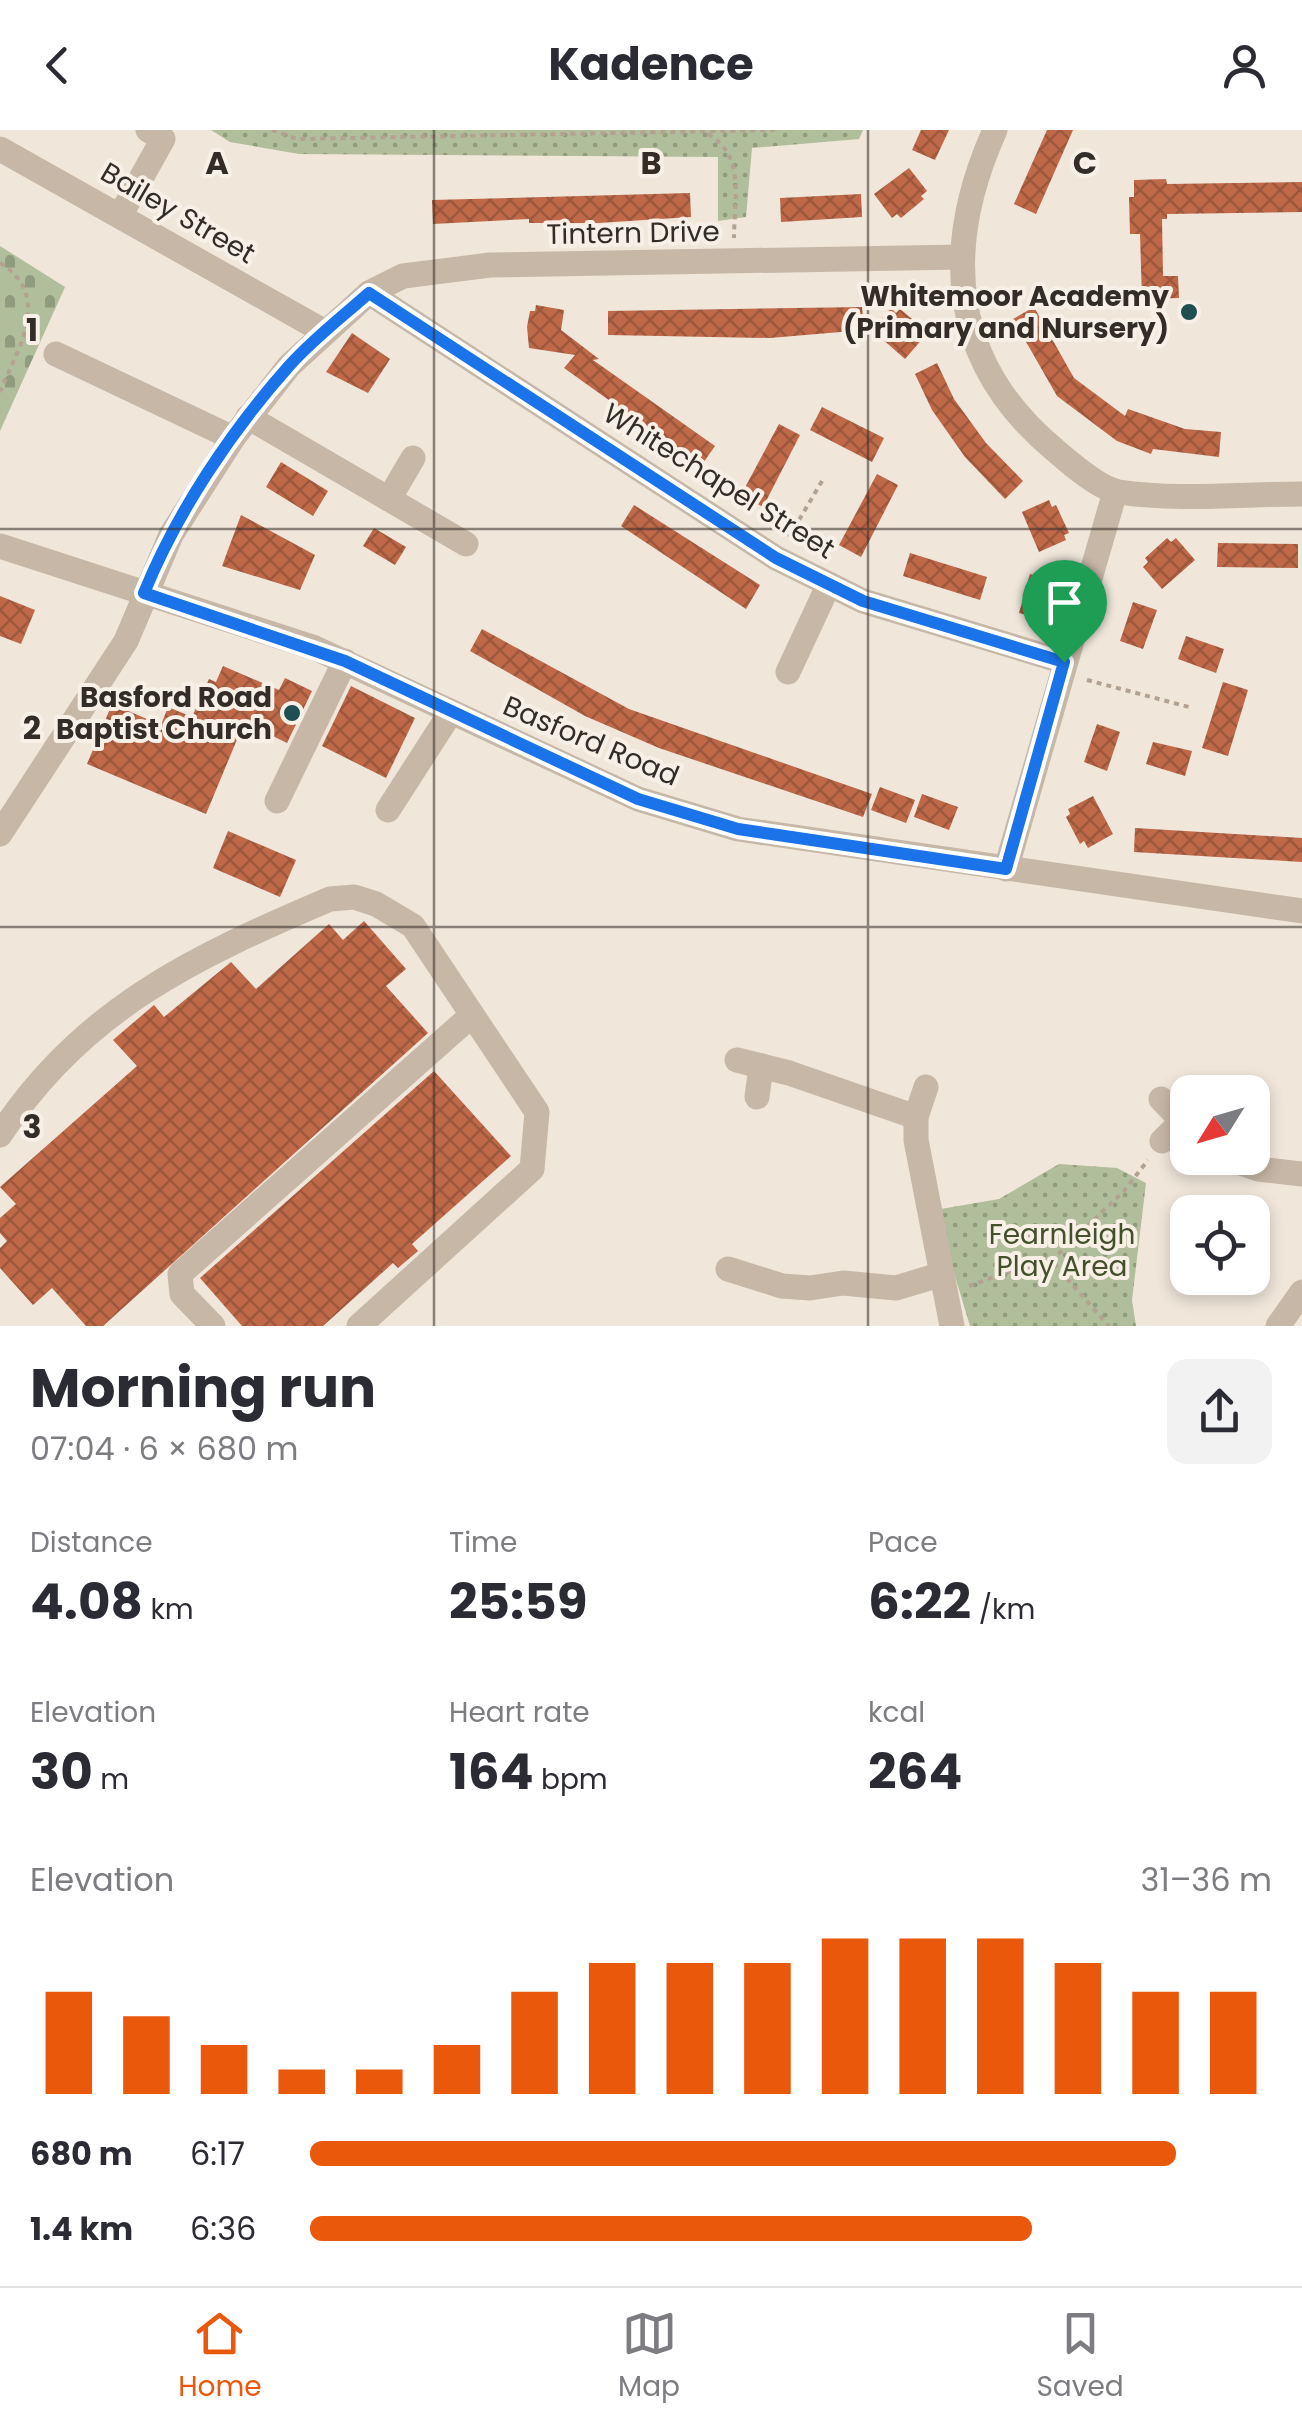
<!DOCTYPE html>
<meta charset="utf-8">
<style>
:root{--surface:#fff;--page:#f2f2f3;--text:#2b2b33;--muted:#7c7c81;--line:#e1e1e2;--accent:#ea580c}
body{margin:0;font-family:Poppins,sans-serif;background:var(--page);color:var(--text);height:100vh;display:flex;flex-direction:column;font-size:38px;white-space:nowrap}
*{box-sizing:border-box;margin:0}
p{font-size:32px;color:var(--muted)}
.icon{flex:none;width:55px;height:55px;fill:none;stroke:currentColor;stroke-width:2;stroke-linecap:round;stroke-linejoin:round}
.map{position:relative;height:1196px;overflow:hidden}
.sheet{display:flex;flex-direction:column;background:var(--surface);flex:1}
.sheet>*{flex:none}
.needle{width:65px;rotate:233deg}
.buttons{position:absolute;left:1170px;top:945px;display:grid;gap:20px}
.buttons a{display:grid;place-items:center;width:100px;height:100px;border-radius:20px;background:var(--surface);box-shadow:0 5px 15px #0003;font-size:50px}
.pin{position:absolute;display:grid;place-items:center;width:85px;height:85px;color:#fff;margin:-102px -42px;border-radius:50% 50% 50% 0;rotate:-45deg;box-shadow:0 0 10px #0007}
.pin .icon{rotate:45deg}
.round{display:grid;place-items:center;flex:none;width:105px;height:105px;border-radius:20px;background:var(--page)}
.headline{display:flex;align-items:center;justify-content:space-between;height:170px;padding:0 30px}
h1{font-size:55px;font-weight:700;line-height:75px}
.stats{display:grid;grid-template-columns:repeat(3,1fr);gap:15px;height:170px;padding:10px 30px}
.stats div{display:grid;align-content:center}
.stats b{font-size:50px;font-weight:700}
.stats small{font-size:28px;font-weight:400}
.stats p{font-size:28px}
.chart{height:280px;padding:20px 30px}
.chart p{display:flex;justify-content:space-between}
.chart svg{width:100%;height:180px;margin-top:10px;stroke:var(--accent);stroke-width:6}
ul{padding:0 30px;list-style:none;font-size:32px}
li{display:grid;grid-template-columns:160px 120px 1fr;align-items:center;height:75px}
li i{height:25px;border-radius:12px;background:var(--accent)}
header{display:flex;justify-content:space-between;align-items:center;height:130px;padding:0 30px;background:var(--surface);font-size:45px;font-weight:700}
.tabs{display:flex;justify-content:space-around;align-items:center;height:140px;border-top:2px solid var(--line);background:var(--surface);font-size:28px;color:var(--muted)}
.tabs a{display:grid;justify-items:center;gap:5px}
.tabs .current{color:var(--accent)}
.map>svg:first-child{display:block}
.cemetery{fill:url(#cemetery-stones)}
.park{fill:url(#park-dots)}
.building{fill:url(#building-cross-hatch)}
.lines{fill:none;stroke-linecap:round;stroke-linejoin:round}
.path{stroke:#b3a191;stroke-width:4;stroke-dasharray:5 5;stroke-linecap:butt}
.minor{stroke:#c7b7a7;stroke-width:25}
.route-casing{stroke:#fff;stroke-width:20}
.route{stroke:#1a73e8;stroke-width:12}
.grid{fill:none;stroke:#342c27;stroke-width:2.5;stroke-opacity:0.55}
.poi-dot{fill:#1f4e53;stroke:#f8f0e6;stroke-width:4}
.labels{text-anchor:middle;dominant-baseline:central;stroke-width:8;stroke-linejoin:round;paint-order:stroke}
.street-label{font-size:28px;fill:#342c27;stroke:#f8f0e6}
.poi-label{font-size:28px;font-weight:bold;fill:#342c27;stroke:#f8f0e6;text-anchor:end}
.park-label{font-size:28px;fill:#42512c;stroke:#f8f0e6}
.grid-label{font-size:32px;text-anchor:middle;font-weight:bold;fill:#342c27;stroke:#f8f0e6;stroke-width:8;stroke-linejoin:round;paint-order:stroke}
</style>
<header><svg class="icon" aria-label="back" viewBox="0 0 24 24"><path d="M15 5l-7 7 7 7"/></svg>Kadence<svg class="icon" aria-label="person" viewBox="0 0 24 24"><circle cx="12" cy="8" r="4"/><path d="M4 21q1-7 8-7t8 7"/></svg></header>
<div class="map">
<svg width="1302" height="1196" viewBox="0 0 1302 1196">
<defs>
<pattern id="cemetery-stones" width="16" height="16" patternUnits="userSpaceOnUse" patternTransform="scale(2.5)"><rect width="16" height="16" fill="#b1be9b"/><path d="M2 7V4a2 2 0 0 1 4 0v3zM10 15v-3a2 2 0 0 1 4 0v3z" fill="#919b7e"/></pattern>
<pattern id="park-dots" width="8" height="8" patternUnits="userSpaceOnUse" patternTransform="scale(2.5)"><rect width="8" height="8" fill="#b1be9b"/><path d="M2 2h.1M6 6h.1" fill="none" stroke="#919b7e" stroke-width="1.8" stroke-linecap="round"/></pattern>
<pattern id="building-cross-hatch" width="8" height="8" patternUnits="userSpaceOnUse" patternTransform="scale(2.5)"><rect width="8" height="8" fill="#bf6949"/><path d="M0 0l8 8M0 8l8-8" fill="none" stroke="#9c573d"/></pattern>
</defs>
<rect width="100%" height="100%" fill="#f0e6da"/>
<polygon class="cemetery" points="0,116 65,157 0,301"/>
<g class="park">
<polygon points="211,0 863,0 859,9 752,18 746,87 718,91 718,27 299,24 230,12"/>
<polygon points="1059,1034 1117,1038 1146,1053 1132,1170 1136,1196 970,1196 935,1080 999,1069"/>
</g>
<g class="building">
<polygon points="921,0 949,0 935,30 912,20"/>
<polygon points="1047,0 1073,0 1036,84 1014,74"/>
<polygon points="909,38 927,61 921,66 924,69 901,88 897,84 892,88 874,64"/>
<polygon points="1166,49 1167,54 1302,52 1302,82 1167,84 1167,89 1162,89 1163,146 1178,146 1179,168 1142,169 1140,104 1130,104 1129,67 1134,67 1134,50"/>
<polygon points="690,63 691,87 598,93 529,93 529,89 433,94 432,70"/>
<polygon points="861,64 862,87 781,92 780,68"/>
<polygon points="536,175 564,180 561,200 599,229 593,230 715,316 701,336 564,238 575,225 529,218 527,197 530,181 535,181"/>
<polygon points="862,177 864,200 770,208 608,205 608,181"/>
<polygon points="1034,177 1074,248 1125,286 1128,279 1185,299 1221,302 1219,327 1153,319 1151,324 1117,311 1057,266 1013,189"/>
<polygon points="891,178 896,183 900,179 923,198 919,202 924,207 905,229 872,200"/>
<polygon points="352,203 390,229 368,263 326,242"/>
<polygon points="937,233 954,269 986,313 1023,351 1005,369 965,327 932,280 915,244"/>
<polygon points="822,277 884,308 872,332 810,300"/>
<polygon points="779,294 800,305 763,377 741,365"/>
<polygon points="281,332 328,361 313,386 266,357"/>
<polygon points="877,344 898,355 861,427 839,415"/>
<polygon points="1049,370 1052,377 1056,375 1069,403 1064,405 1066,410 1039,422 1022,382"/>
<polygon points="634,375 760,455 746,479 621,396"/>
<polygon points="241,385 315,425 300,460 222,436"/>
<polygon points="374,398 406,417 395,435 363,416"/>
<polygon points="1167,408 1171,412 1176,408 1195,430 1162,459 1143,437 1148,432 1145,428"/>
<polygon points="1218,413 1298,414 1298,438 1217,437"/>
<polygon points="910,423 987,447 980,470 903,446"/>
<polygon points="1030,444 1054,450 1043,490 1019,483"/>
<polygon points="0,466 35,480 21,514 0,506"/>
<polygon points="1133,472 1157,480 1143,519 1120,511"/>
<polygon points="482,499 629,579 872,664 863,687 659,618 585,586 470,521"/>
<polygon points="1186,506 1224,519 1216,543 1178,529"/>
<polygon points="223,536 279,560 285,548 312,561 287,613 248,594 241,600 206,684 87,634 112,574 161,595 168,577 192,587 209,549 216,552"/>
<polygon points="1223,552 1248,560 1228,626 1202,618"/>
<polygon points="351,556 415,588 386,648 322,616"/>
<polygon points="1097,594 1120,602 1107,641 1084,632"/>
<polygon points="1153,612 1192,621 1185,646 1146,634"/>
<polygon points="880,657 915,670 906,693 871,680"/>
<polygon points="922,664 958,677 949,700 914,687"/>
<polygon points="1093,666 1113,704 1088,718 1084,711 1080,714 1066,687 1070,684 1068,679"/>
<polygon points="1135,698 1302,708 1302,732 1134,722"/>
<polygon points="228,701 296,730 280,767 213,738"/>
<polygon points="364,791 406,839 386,856 428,903 103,1196 86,1196 52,1158 33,1175 0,1138 0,1118 7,1111 0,1103 0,1088 16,1074 0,1057 137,936 113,910 154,875 164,887 231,832 256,859 329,794 343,810"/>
<polygon points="434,941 511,1026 412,1114 418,1121 398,1138 393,1133 323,1196 242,1196 200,1148"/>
</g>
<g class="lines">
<g class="path">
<polyline points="272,0 297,9 775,0"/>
<path d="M708,4C746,25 734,71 734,108"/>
<path d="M0,133C53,166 18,218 0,262"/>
<polyline points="789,407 822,351"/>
<polyline points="1087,550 1189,577"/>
<polyline points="1051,1131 1124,1061 1148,1030"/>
<polyline points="969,1156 1038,1131 1051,1131 1109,1196"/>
</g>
<g class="minor">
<path d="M995,0C941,120 950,234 1056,321C1071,334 1100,359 1119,362C1178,371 1243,364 1302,364"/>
<polyline points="0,19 325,202"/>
<polyline points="121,84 163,9 148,0"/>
<polyline points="369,163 776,428 863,471 1065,532"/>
<polyline points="56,224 233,308"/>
<polyline points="248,287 466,414"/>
<polyline points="389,369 413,328"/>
<polyline points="0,416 315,518 638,669 738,699 1302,781"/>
<polyline points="788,542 829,454"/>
<polyline points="277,671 345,531"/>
<polyline points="388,680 451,582"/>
<polyline points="0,704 126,511 171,405 233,308 289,236 369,163 403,146 490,135 962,127"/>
<polyline points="1006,739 1115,362"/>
<polyline points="737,930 789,943 916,987"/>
<polyline points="926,957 916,987 916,1010 952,1196"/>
<polyline points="757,967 761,936"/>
<polyline points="1161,969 1188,997"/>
<path d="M0,1005C82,879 196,826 330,769L354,767L376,774L413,796L537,982L532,1039L359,1196"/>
<polyline points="1162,1011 1181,992"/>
<polyline points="1226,1028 1258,1039 1302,1044"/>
<polyline points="728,1139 782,1156 810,1158 843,1153 896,1158 939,1145"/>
<polyline points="213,1196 182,1164 180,1144 471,886"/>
<polyline points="1278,1196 1302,1162"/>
</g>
</g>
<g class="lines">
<g class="route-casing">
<path id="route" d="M369,163L776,428L863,471L1064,532L1006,739L738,699L638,669L345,531L144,463C177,382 231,301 289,236C313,209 342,187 369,163Z"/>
</g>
<use href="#route" class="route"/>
</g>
<path class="grid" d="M434,0V1196M868,0V1196M0,399H1302M0,797H1302"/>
<g class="poi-dot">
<circle cx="1189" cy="182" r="10"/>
<circle cx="292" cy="583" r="10"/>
</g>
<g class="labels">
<g class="street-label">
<text transform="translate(178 83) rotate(30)">Bailey Street</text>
<text transform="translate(633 103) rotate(-1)">Tintern Drive</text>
<text transform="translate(719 351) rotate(32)">Whitechapel Street</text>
<text transform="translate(591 611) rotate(23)">Basford Road</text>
</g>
<g class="poi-label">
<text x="1169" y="166">Whitemoor Academy<tspan x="1169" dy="32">(Primary and Nursery)</tspan></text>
<text x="272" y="567">Basford Road<tspan x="272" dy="32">Baptist Church</tspan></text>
</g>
<g class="park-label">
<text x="1062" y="1104">Fearnleigh<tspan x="1062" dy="32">Play Area</tspan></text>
</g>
</g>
<g class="grid-label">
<text x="217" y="44">A</text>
<text x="651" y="44">B</text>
<text x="1085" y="44">C</text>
<text x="32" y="211">1</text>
<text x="32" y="609">2</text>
<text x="32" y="1008">3</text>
</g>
</svg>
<div class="buttons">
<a><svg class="needle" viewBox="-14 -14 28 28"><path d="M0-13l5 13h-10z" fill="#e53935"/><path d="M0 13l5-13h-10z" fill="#7c7c81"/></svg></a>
<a><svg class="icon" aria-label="locate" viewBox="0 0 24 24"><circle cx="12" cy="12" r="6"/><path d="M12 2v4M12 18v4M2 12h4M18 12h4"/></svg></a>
</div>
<div class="pin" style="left:1064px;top:532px;background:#1e9e55"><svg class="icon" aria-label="arrive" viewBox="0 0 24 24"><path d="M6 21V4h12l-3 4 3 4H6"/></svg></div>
</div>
<section class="sheet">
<div class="headline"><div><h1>Morning run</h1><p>07:04 · 6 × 680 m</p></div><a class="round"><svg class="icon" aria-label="share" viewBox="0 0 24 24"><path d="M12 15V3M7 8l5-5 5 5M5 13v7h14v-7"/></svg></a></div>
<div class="stats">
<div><p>Distance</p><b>4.08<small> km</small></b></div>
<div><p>Time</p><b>25:59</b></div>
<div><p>Pace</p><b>6:22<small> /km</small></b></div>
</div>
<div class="stats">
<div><p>Elevation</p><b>30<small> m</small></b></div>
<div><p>Heart rate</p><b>164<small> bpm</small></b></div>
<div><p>kcal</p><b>264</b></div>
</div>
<div class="chart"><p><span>Elevation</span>31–36 m</p>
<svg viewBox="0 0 160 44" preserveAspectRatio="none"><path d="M5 44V19M15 44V25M25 44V32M35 44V38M45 44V38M55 44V32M65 44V19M75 44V12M85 44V12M95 44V12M105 44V6M115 44V6M125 44V6M135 44V12M145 44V19M155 44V19"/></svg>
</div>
<ul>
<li><b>680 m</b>6:17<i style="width:90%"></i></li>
<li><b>1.4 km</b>6:36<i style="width:75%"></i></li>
</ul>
</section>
<nav class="tabs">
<a class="current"><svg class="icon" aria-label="home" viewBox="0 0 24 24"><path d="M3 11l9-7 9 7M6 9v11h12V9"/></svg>Home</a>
<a><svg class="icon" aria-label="map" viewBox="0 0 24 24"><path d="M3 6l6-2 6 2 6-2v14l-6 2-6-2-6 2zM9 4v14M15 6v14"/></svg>Map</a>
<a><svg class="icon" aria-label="saved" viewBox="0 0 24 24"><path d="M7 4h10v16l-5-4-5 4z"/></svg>Saved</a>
</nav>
